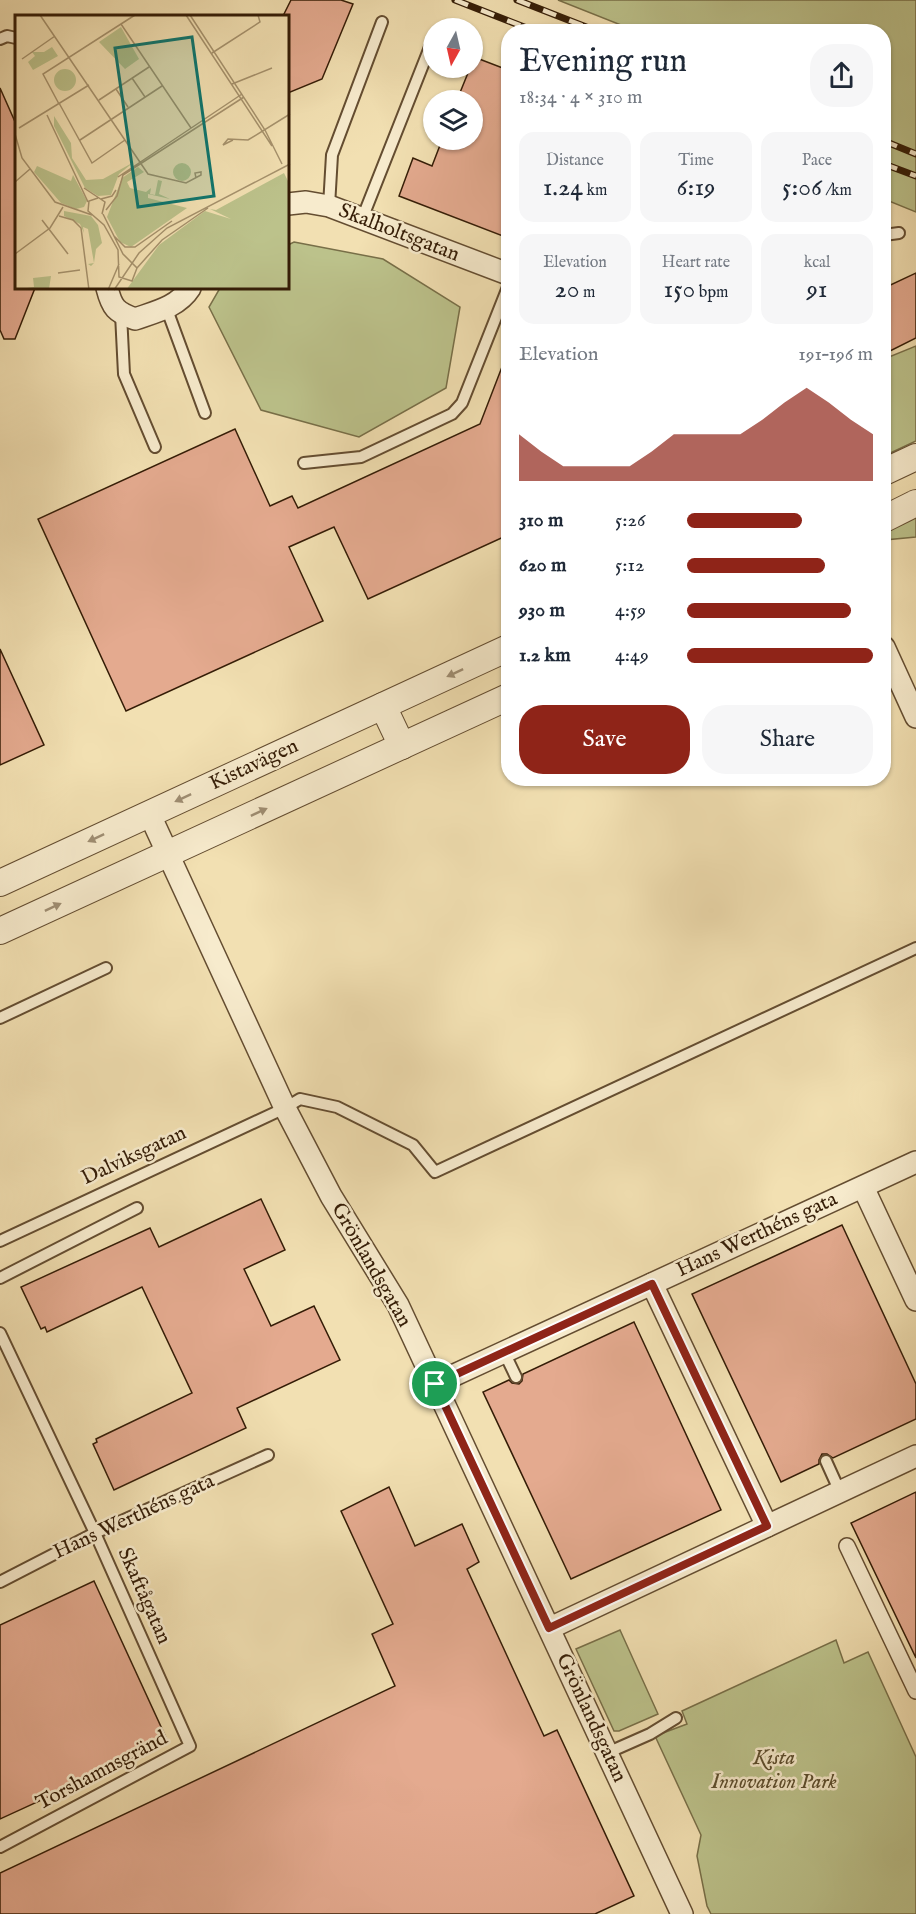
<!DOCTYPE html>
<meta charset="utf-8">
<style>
:root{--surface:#fff;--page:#f6f6f7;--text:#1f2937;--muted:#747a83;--accent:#8f2418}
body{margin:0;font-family:"IM FELL English",serif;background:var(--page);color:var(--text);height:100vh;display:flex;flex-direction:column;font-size:22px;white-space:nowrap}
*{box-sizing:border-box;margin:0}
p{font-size:20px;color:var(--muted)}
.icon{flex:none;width:33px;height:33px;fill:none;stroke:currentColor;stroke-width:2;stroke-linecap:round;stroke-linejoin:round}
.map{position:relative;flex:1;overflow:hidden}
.panel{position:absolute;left:501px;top:24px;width:390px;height:762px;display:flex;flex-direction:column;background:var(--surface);border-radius:24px;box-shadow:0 2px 4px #0004}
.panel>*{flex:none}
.needle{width:39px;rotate:188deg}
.controls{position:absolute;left:423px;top:18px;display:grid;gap:12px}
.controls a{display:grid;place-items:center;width:60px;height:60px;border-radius:50%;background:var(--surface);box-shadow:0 2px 4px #0004;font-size:30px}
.pin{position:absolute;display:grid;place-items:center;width:51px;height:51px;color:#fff;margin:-26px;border:3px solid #fff;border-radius:50%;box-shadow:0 2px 6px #0007}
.round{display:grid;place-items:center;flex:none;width:63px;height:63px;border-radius:24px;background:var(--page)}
.head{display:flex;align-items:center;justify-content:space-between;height:102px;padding:0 18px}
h1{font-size:33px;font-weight:600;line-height:45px}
.stats{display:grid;grid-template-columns:repeat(3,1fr);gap:9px;height:102px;padding:6px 18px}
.stats div{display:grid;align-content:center;border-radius:15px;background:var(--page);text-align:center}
.stats b{font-size:26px;font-weight:600}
.stats small{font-size:16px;font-weight:400}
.stats p{font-size:16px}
.chart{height:168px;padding:12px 18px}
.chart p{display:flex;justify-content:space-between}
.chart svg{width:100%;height:108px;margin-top:6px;fill:var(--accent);opacity:.7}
.button{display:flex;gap:12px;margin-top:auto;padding:12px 18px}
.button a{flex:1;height:69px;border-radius:24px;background:var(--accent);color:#fff;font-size:24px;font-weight:600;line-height:69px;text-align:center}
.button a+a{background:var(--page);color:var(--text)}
ul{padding:0 18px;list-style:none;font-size:20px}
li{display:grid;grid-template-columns:96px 72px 1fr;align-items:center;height:45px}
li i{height:15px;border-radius:8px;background:var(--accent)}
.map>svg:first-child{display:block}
.green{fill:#bcc28b;stroke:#786f48;stroke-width:1.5}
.building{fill:#e4aa8f;stroke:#341c06;stroke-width:1.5}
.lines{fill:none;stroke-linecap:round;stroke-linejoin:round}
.service-casing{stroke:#644d31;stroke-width:14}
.pedestrian-casing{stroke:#644d31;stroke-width:18}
.minor-casing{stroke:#644d31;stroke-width:24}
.tertiary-casing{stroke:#644d31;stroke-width:28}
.service{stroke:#f7ebcd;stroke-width:10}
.pedestrian{stroke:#f7ebcd;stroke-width:15}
.minor{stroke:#f7ebcd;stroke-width:21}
.tertiary{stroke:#f7ebcd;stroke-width:26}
.rail-casing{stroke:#341c06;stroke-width:7}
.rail{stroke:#f7ebcd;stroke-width:4.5;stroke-dasharray:14;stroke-linecap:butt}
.oneway{fill:#9f8e73}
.route-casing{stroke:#fff;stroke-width:12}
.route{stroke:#8f2418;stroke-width:8}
.labels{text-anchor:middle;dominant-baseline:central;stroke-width:5;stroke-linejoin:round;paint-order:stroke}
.street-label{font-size:21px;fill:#341c06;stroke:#f7ebcd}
.park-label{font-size:21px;font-style:italic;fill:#5d4e2e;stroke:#f7ebcd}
.inset-road{fill:none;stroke:#a6926d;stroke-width:1.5}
.view{fill:#0f766e;fill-opacity:0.15;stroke:#0f766e;stroke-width:3}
.inset-edge{fill:none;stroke:#341c06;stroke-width:3}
</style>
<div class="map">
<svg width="916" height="1914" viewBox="0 0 916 1914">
<rect width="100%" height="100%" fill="#f2e0b2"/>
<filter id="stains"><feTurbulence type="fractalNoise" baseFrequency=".00333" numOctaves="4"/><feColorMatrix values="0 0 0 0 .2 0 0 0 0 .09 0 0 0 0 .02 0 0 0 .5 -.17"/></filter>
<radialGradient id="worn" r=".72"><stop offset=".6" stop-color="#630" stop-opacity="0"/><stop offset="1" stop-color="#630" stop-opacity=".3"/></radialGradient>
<g class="green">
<polygon points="558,0 916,0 916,212 884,199 884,32 636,31"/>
<polygon points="294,242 383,259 460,307 446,388 359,437 261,410 209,307 220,288 288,288 288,245"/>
<polygon points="916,346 916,441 884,456 884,359"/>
<polygon points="916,515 916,537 884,540 892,528"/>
<polygon points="620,1630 658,1714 619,1731 614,1731 576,1649"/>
<polygon points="836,1640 844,1663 868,1652 916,1757 916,1914 711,1914 707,1906 697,1856 701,1835 655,1736 687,1724 682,1711"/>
</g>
<g class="building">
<polygon points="291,0 341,0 353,4 322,79 288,93 288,16 283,16"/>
<polygon points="474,57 508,70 508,238 399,196 413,158 432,166 442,140 472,140 472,100 457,100 470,68 472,68"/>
<polygon points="0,88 16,124 16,288 35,288 15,339 4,339 0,330"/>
<polygon points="916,273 916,338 884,354 884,288"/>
<polygon points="507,354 508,535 368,599 334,527 289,547 323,621 126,711 38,519 235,429 270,506 292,496 298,508 480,424"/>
<polygon points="0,649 44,745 0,765"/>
<polygon points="261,1199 285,1250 244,1269 271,1326 314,1306 340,1360 237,1408 246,1428 114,1490 93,1444 97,1442 96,1439 192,1393 142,1287 47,1332 45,1327 41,1329 21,1287 150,1228 159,1247"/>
<polygon points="842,1225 916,1384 916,1419 833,1458 827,1454 822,1454 819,1460 819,1464 781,1482 692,1294"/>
<polygon points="634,1322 721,1510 571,1579 483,1392 509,1380 512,1383 519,1384 522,1381 523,1374"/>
<polygon points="389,1487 415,1546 462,1524 479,1562 467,1569 544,1736 557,1730 634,1896 595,1914 0,1914 0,1873 395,1686 372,1634 393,1624 341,1511"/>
<polygon points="916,1492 916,1658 851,1523"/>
<polygon points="94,1581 168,1742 0,1819 0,1625"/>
</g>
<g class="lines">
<g class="service-casing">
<g id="service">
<polyline points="0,39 7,36 16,38"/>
<polyline points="329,206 332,155 382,22"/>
<polyline points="362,219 430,47"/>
<polyline points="884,235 899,233"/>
<polyline points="166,307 205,413"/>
<polyline points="121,314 124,374 155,447"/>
<polyline points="304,463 361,457 452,414 462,403 508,287"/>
<polyline points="0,1018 106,968"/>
<polyline points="0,1241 285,1108 300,1099 337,1107 413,1145 435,1172 916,948"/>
<polyline points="0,1278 137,1208"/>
<polyline points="0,1333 95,1533 190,1746 0,1847"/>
<polyline points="504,1352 516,1377"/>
<polyline points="826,1461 840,1492"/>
<polyline points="0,1582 95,1533 268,1455"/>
<polyline points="607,1753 650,1734 676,1718"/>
</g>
</g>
<g class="pedestrian-casing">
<polyline id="pedestrian" points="847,1546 916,1691"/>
</g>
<g class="minor-casing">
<g id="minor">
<polyline points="288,204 306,202 329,206 508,274"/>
<path d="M107,288C112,308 116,312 135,319C155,312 178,307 190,288"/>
<polyline points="884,647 916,717"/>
<polyline points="149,813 285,1108 331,1196 398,1305 682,1914"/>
<polyline points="863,1187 916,1300"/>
<polyline points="652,1284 767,1526"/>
<polyline points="435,1384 916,1162"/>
<polyline points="550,1628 916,1456"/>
</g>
</g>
<g class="tertiary-casing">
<g id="tertiary">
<polyline points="884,472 916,457"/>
<polyline points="884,519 916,503"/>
<polyline points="383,706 402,746"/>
<polyline points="0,883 508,648"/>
<polyline points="0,931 508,697"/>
</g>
</g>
<use href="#service" class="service"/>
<use href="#pedestrian" class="pedestrian"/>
<use href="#minor" class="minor"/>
<use href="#tertiary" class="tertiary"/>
<g class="rail-casing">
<g id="rail">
<polyline points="455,0 537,32"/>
<polyline points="517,0 599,32"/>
<polyline points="884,141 916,154"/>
<polyline points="884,164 916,176"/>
</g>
</g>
<use href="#rail" class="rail"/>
</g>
<defs><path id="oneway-solid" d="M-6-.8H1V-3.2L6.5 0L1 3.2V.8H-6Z" transform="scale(1.5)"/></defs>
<g class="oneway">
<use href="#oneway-solid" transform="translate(455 673) rotate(155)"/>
<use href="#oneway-solid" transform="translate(183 798) rotate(155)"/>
<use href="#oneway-solid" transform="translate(259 812) rotate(-25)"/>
<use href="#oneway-solid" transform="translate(96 838) rotate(155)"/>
<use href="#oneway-solid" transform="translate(53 907) rotate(-25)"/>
</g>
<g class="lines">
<g class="route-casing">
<polygon id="route" points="652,1284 767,1526 549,1628 435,1384"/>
</g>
<use href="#route" class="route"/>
</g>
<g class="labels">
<g class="street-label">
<text transform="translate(399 233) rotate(21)">Skalholtsgatan</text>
<text transform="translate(254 765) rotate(-25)">Kistavägen</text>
<text transform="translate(134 1156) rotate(-25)">Dalviksgatan</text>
<text transform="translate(757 1235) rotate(-25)">Hans Werthéns gata</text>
<text transform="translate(371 1265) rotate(60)">Grönlandsgatan</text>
<text transform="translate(134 1517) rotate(-25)">Hans Werthéns gata</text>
<text transform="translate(144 1596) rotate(66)">Skaftågatan</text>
<text transform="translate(591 1718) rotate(65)">Grönlandsgatan</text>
<text transform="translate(102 1771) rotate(-28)">Torshamnsgränd</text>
</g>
<g class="park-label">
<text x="774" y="1758">Kista<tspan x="774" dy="24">Innovation Park</tspan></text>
</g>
</g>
<g transform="translate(15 15)">
<rect width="274" height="274" fill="#f2e0b2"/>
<path d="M106,12L124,44L110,54L84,27ZM37,32L43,41L18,55L13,47L20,41L17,37H29ZM39 65a11 11 0 1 1 22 0a11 11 0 1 1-22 0ZM39,101L56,128L57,143L71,165L88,164L119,147L104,159L96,180L83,181L70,173L39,111ZM158 157a9 9 0 1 1 18 0a9 9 0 1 1-18 0ZM22,151L56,166L58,160L72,186L69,192L61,194L46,188L19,157ZM123,152L129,157L112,167L115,173L131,177L136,173L135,179L140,180L143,165L147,166L144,179L155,184L133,179V183L172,193L116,232L105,227L92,202L107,163ZM269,158L275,170L274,274L111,275L144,230L190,196L216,204L195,194L201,195ZM49,196L76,201L83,210L87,228L81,234L79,248L76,251L73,249L79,248L73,214L68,212L69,218L65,209L49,201ZM36,261L34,274H4L19,272L18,263Z" fill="#bcc28b"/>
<path class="inset-road" d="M25,0L133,159L171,168L186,160V157L180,158L181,163M171,0L257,131M175,0L250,115L267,149M106,9L176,113M197,38L245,7L243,0M7,44L40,21M117,63L130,82M217,69L257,53M101,74L113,92M84,85L134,52M44,88L77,148L110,125M44,89L28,59L120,0M32,100L73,187M4,113L74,70M0,119L7,143L40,187L77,200M65,125L147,71M218,125L208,130L213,124L233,125L275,99M103,162L227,79M0,167L15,154M69,173L90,187L87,199M83,183L74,186L73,196L89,210L103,235L104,262L117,266L122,253L108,239L88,199M86,184L97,181L101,175M91,195L102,181L108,160L229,82M44,201L58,205L66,213L74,275M27,205L53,239M99,221L110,232H120L157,206M0,239L35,213L48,192M122,253L147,225L193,193M43,258L65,255M93,275L104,249M99,275L124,238L152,213L275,149"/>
<path class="view" d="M177,22L199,181L123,192L100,33Z"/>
<rect width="274" height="274" class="inset-edge"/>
</g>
<rect width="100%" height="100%" filter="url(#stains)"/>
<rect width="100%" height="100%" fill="url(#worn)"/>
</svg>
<div class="controls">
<a><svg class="needle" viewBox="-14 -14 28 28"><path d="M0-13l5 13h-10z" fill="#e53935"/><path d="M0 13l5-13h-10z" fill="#747a83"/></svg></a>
<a><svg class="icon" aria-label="layers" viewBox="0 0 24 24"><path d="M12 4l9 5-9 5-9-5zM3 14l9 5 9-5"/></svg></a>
</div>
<div class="pin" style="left:435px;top:1384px;background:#1e9e55"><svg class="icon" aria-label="arrive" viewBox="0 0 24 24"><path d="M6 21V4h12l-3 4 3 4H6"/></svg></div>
<section class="panel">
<div class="head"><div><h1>Evening run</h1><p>18:34 · 4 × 310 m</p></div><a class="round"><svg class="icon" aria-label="share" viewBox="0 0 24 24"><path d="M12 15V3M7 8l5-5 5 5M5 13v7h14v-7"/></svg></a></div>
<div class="stats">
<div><p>Distance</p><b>1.24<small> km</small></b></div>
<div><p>Time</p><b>6:19</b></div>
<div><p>Pace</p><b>5:06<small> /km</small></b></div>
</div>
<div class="stats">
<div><p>Elevation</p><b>20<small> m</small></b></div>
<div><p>Heart rate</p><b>150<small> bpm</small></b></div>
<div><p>kcal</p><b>91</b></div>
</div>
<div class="chart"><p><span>Elevation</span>191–196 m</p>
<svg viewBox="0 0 160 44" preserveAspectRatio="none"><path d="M0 44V25L10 32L20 38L30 38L40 38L50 38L60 32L70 25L80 25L90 25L100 25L110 19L120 12L130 6L140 12L150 19L160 25V44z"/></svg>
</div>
<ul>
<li><b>310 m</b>5:26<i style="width:62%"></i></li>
<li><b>620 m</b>5:12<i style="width:74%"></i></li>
<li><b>930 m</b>4:59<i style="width:88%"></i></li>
<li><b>1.2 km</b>4:49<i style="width:100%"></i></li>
</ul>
<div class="button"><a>Save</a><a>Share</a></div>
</section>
</div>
